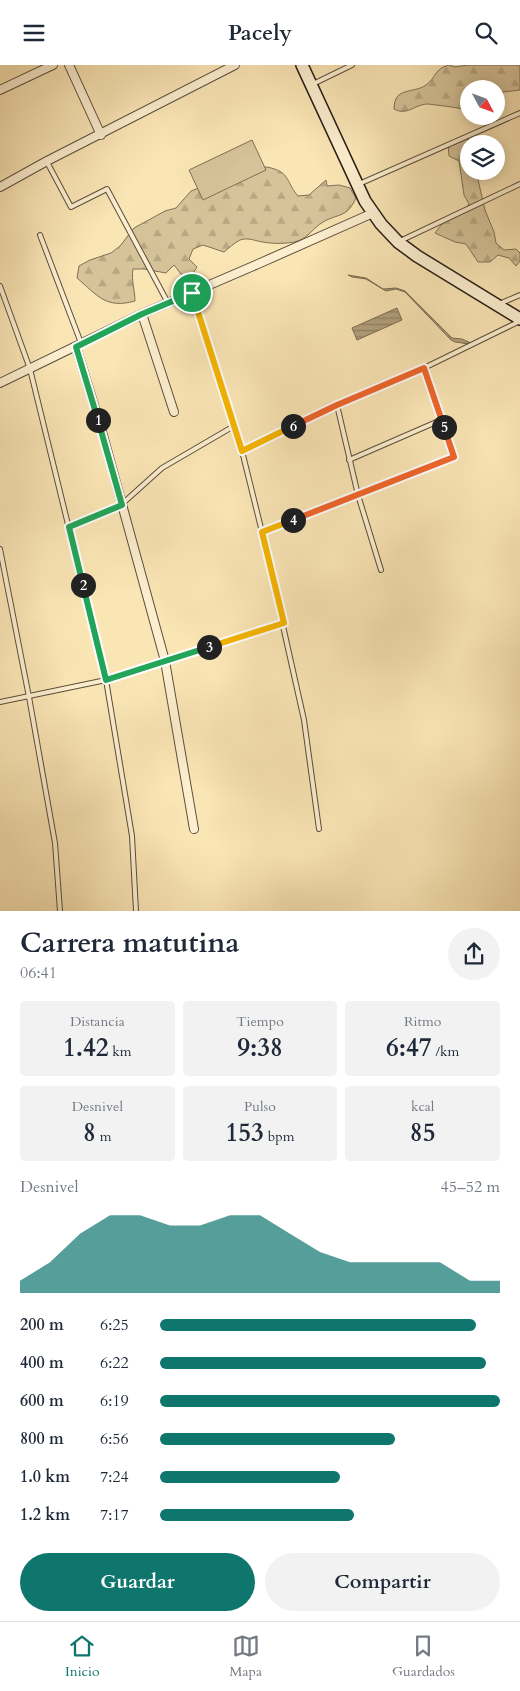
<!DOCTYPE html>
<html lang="es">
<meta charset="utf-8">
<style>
:root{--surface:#fff;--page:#f2f2f3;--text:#1f2937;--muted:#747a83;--line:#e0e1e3;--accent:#0f766e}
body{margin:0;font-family:Cardo,serif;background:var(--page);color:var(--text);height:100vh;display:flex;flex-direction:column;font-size:19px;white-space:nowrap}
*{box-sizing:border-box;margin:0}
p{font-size:16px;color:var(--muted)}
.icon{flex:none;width:28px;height:28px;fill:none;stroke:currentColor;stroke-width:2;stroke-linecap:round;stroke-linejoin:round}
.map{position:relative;height:846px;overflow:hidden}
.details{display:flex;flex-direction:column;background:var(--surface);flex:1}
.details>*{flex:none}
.needle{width:32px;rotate:131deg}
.fabs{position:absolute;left:460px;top:15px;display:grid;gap:10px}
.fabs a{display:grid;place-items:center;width:45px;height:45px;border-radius:50%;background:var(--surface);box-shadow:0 2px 12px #0003;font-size:25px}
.pin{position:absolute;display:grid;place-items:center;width:42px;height:42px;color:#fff;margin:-21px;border:2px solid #fff;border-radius:50%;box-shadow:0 1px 5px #0007}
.km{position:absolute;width:25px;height:25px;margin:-12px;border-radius:50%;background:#222;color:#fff;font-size:14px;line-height:25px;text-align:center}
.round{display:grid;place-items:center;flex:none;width:52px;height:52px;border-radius:26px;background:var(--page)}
.summary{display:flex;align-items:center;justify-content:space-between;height:85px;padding:0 20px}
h1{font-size:28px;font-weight:700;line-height:38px}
.stats{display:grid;grid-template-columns:repeat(3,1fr);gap:8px;height:85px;padding:5px 20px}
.stats div{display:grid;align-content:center;border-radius:5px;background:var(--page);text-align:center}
.stats b{font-size:25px;font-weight:700}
.stats small{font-size:14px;font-weight:400}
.stats p{font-size:14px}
.chart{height:140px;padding:10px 20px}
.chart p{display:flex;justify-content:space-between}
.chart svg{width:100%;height:90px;margin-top:5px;fill:var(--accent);opacity:.7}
.primary-button{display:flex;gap:10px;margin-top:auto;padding:10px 20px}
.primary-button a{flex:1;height:58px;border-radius:30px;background:var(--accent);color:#fff;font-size:20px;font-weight:700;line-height:58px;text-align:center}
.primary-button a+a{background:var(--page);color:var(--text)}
ul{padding:0 20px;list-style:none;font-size:16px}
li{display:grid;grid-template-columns:80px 60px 1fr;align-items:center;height:38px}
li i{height:12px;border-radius:6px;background:var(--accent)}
header{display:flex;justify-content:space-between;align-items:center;height:65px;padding:0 20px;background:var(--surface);font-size:22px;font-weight:700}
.menu{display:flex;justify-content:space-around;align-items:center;height:70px;border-top:1px solid var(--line);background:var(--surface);font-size:14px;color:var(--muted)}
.menu a{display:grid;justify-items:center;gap:2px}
.menu .on{color:var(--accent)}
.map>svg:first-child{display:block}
.forest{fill:url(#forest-firs);stroke:#7e7056}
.park{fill:#d6c399;stroke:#7e7056}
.water{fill:url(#water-rules);stroke:#7a6c53}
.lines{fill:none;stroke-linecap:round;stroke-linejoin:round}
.lane-casing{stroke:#5a4e3c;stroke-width:6}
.street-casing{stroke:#5a4e3c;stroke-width:10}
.secondary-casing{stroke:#251c13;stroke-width:14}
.lane{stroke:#fceecf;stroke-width:4}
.street{stroke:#fceecf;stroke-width:8}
.secondary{stroke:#fceecf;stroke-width:11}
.split-1-casing{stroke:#fff;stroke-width:10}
.split-2-casing{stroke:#fff;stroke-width:10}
.split-3-casing{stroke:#fff;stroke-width:10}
.split-4-casing{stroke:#fff;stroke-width:10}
.split-5-casing{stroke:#fff;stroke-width:10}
.split-6-casing{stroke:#fff;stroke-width:10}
.split-7-casing{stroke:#fff;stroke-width:10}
.split-1{stroke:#22a559;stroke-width:6}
.split-2{stroke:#22a559;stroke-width:6}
.split-3{stroke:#22a559;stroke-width:6}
.split-4{stroke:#f5b400;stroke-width:6}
.split-5{stroke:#f0652b;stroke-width:6}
.split-6{stroke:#f0652b;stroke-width:6}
.split-7{stroke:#f5b400;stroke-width:6}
</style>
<header><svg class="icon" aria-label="menu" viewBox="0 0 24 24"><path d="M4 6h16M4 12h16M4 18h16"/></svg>Pacely<svg class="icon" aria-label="search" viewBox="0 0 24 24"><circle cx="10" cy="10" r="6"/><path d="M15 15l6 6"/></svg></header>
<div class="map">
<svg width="520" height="846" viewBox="0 0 520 846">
<defs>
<pattern id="forest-firs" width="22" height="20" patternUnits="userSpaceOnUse" patternTransform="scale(1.25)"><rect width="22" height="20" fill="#d6c399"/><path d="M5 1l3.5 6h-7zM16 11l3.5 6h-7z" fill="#b8a783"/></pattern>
<pattern id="water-rules" width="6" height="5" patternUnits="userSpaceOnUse" patternTransform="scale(1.25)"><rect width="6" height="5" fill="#b2a17e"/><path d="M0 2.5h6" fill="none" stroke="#918266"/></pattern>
</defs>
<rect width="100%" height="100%" fill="#fae5b5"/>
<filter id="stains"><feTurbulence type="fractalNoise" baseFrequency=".004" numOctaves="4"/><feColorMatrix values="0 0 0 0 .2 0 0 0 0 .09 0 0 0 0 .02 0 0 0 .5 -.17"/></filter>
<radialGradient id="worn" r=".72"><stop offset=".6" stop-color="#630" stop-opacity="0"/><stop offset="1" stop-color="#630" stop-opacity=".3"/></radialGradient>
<g class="forest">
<path d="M449,0L455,2L468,0H518L520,1V25L503,27L496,30V24H469V51H477L474,54C467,52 466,48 462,44C460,43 430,39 427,39C414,40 407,51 394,44C394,21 414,29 426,20C436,13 434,4 449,0Z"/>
<path d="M458,73L470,75L472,79H469V106H476L485,145L494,167L496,178L504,185L516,184L520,188V196L516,201L509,193L498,190L490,197H478L466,179L455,177L435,168C439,163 443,157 450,153C460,146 460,152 469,139L464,130L459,96L449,91L448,79Z"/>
<path d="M267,102C291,107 285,116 298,131L309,130L326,115L327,121L339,120L350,123L356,133C347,153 339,148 323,157C313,163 309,172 298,176C288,179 273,179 263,177C255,176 248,172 240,175C234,178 229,183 224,187L203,180L193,184L189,194L197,202L191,211L181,209L174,200L166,208L144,204H133C131,216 135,225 135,236C106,244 98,231 77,213L79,201L90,195L111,188L120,181L134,163L165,146L176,143L191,126L245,105Z"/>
</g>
<polygon class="park" points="252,75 266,105 203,135 189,105"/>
<g class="water">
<polygon points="348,210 366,213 383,224 396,223 405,226 452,273 462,274 471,278 469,279 455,277 451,275 405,227 396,224 386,226 366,214 352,212"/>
<polygon points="397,243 402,255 357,275 352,263"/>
</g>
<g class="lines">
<g class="lane-casing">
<g id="lane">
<polyline points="313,19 352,0"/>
<polyline points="47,97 71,142 107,124 168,238"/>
<polyline points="359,119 520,48"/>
<polyline points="40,170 81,278"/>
<polyline points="400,176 520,119"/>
<polyline points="0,221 30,304 106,615 132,771 136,846"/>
<polyline points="192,228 242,386 262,467 304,655 319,764"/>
<polyline points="499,239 520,230"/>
<polyline points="337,340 358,430 381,505"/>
<polyline points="242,386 337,340 424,303 520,256"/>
<polyline points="349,395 441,355"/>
<polyline points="69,462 122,439 162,403 234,361"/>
<polyline points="262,467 454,392 424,303"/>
<polyline points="0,484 29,632 55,778 60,846"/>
<polyline points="0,637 106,615 283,558"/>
</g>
</g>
<g class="street-casing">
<g id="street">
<polyline points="69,0 101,70"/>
<polyline points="0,25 53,0"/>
<polyline points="0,122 47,96 235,0"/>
<polyline points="142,249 174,347"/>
<polyline points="76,282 101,363 165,596 194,764"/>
<polyline points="0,318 142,249 258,199 373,148"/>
</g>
</g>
<g class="secondary-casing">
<polyline id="secondary" points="302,0 365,136 381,159 398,177 417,191 520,254"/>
</g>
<use href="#lane" class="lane"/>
<use href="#street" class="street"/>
<use href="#secondary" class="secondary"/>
</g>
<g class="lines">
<g class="split-1-casing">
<polyline id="split-1" points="98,355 76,282 142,249 192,228"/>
</g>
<g class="split-2-casing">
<polyline id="split-2" points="83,520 69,462 122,440 98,355"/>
</g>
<g class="split-3-casing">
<polyline id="split-3" points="83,520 106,615 209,582"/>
</g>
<g class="split-4-casing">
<polyline id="split-4" points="209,582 284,558 262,467 293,455"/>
</g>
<g class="split-5-casing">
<polyline id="split-5" points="293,455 454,392 444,362"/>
</g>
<g class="split-6-casing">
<polyline id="split-6" points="293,361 337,340 424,303 444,362"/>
</g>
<g class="split-7-casing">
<polyline id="split-7" points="192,228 242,386 293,361"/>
</g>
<use href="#split-1" class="split-1"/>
<use href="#split-2" class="split-2"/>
<use href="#split-3" class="split-3"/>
<use href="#split-4" class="split-4"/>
<use href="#split-5" class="split-5"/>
<use href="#split-6" class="split-6"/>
<use href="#split-7" class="split-7"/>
</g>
<rect width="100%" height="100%" filter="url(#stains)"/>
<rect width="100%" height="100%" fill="url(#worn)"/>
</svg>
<div class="fabs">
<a><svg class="needle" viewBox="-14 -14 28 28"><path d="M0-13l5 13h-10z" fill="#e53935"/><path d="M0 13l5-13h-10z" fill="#747a83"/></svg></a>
<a><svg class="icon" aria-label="layers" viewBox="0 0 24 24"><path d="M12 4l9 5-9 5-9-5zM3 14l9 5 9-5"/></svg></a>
</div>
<div class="pin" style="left:192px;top:228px;background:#1e9e55"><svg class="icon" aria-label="arrive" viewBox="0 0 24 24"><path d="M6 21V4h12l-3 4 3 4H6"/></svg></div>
<b class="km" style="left:98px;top:355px">1</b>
<b class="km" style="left:83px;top:520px">2</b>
<b class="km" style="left:209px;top:582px">3</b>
<b class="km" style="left:293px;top:455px">4</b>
<b class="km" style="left:444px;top:362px">5</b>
<b class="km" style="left:293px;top:361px">6</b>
</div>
<section class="details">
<div class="summary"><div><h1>Carrera matutina</h1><p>06:41</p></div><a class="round"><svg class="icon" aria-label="share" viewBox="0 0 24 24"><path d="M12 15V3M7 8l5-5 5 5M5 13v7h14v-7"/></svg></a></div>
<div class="stats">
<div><p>Distancia</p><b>1.42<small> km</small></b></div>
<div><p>Tiempo</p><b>9:38</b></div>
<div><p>Ritmo</p><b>6:47<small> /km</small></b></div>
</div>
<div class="stats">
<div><p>Desnivel</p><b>8<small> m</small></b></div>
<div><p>Pulso</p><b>153<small> bpm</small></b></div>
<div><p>kcal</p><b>85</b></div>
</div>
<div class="chart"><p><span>Desnivel</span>45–52 m</p>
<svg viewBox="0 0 160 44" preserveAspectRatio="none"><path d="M0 44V38L10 29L20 15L30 6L40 6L50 11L60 11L70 6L80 6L90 15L100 24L110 29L120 29L130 29L140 29L150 38L160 38V44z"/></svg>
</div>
<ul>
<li><b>200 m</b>6:25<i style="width:93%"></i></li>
<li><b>400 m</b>6:22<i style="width:96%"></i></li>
<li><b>600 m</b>6:19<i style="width:100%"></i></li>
<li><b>800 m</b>6:56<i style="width:69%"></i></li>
<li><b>1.0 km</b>7:24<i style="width:53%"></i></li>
<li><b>1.2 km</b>7:17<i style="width:57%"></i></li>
</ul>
<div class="primary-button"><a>Guardar</a><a>Compartir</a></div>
</section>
<nav class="menu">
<a class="on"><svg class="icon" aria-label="home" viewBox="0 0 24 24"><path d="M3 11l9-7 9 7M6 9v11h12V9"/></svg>Inicio</a>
<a><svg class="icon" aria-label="map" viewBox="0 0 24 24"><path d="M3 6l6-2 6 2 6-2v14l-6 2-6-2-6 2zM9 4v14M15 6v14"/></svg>Mapa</a>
<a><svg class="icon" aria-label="saved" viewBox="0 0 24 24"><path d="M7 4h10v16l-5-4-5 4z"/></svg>Guardados</a>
</nav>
